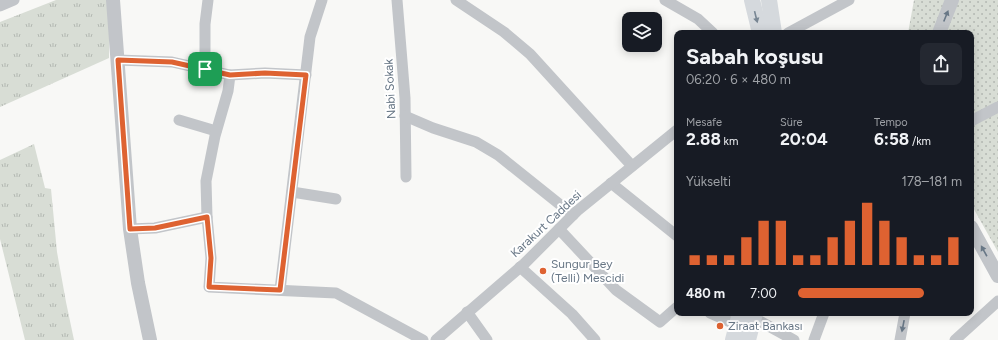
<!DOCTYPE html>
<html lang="tr">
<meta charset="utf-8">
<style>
:root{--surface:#171b24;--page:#242831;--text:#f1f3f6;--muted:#9ea1a6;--accent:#de6231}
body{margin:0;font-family:Figtree,sans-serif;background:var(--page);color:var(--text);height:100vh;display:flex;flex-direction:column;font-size:15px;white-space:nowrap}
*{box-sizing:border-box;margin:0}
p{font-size:13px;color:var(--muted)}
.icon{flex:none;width:22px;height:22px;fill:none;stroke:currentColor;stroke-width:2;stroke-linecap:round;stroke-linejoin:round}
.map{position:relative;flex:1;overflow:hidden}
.drawer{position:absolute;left:674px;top:30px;width:300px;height:286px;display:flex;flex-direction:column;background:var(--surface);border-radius:8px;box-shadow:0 2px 10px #0003}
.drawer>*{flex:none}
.buttons{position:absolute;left:622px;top:12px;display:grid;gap:8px}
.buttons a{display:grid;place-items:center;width:40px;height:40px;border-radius:8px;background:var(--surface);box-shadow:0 2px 10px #0003;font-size:20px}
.pin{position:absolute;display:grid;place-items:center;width:34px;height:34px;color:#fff;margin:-17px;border-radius:8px;box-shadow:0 2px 6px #0006}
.round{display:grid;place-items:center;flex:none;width:42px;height:42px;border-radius:8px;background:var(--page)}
.headline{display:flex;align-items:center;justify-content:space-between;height:68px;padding:0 12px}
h1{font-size:22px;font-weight:700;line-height:30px}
.metrics{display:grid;grid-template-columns:repeat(3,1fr);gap:6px;height:68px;padding:4px 12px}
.metrics div{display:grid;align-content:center}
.metrics b{font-size:17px;font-weight:700}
.metrics small{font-size:11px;font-weight:400}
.metrics p{font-size:11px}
.chart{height:112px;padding:8px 12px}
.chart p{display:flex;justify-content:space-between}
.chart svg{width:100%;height:72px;margin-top:4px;stroke:var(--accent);stroke-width:6}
ul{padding:0 12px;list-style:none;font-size:13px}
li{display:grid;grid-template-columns:64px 48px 1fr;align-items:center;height:30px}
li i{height:10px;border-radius:5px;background:var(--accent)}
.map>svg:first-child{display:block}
.grass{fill:url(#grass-dots)}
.park{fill:url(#park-tufts)}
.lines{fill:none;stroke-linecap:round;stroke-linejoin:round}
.minor{stroke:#c2c5c9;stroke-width:11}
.tertiary{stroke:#c2c5c9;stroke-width:14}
.secondary{stroke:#d5d9dd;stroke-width:16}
.oneway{fill:#687786}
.oneway2{fill:#788693}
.route-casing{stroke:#fff;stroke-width:8}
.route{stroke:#de6231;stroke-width:5}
.poi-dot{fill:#de6231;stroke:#fff;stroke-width:1.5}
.labels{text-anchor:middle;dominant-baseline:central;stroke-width:4;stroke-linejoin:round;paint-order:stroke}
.street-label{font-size:12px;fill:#687786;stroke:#fff}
.poi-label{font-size:12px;fill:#687786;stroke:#fff;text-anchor:start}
</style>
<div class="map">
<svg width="998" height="340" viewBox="0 0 998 340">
<defs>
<pattern id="grass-dots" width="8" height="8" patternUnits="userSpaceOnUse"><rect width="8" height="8" fill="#d8ddd5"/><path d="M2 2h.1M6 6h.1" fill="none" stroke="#b3b8b2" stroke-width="1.8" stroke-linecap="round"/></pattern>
<pattern id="park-tufts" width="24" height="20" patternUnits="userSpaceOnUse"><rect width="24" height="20" fill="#d8ddd5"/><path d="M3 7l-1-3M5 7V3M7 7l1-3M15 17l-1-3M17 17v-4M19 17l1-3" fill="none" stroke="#b3b8b2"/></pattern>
</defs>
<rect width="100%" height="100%" fill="#f8f8f6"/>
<polygon class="grass" points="914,0 998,0 998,252 971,204 971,33 908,33"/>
<g class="park">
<polygon points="56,0 109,0 109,58 0,107 0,22"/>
<polygon points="34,144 45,188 51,189 57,252 66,302 74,340 25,340 0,239 0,160"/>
</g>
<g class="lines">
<g class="minor">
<polyline points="397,0 405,98 406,177"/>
<polyline points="456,0 504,32 530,54 632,166"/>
<polyline points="665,0 698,19 713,33"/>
<polyline points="0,6 14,0"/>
<polyline points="788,33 849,0"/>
<polyline points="118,60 172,62 230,75"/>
<polyline points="205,69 205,24 208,0"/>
<polyline points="405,116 433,128 476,142 498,155 573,215"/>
<polyline points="179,120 216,131"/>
<polyline points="971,121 998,107"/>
<polyline points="611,183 677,236"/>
<polyline points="292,192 336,199"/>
<polyline points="207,217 211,258 209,287 336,293 423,340"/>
<polyline points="130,229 155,228 207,217 206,181 215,136 228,91 230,75 265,73 306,75"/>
<polyline points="559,229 616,290 660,322 677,307"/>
<polyline points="520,267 572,314 595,340"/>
<polyline points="280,290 310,37 322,0"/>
<polyline points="467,312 487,340"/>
<polyline points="710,313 737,325"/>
<polyline points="754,318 794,340"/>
<polyline points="436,340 524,264 577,211 677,130"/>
<polyline points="814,340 824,313"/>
<polyline points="900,340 905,313"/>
<polyline points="955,340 998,301"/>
</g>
<g class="tertiary">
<polyline points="113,0 130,229 138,283 150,340"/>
<polyline points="939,33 952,0"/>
<polyline points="971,227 998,276"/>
</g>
<g class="secondary">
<polyline points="752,0 760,33"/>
<polyline points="769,0 774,33"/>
<polyline points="733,340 740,313"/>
<polyline points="748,340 755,313"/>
</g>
</g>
<defs><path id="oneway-solid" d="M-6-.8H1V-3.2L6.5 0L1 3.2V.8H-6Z"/></defs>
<g class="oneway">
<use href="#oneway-solid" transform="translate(946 16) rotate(-68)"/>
<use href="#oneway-solid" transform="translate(984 251) rotate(-119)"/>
<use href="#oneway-solid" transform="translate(903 326) rotate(101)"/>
</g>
<use class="oneway2" href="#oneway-solid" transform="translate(756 17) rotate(76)"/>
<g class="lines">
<g class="route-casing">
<polygon id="route" points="118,60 172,62 230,75 265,73 306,75 280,290 209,287 211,258 207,217 155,228 130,229"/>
</g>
<use href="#route" class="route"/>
</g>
<g class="poi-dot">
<circle cx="543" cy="271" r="4"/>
<circle cx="720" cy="326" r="4"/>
</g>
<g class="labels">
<g class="street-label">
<text transform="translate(390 89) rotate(-93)">Nabi Sokak</text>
<text transform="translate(546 224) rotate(-43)">Karakurt Caddesi</text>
</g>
<g class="poi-label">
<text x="551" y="264">Sungur Bey<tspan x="551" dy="14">(Telli) Mescidi</tspan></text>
<text x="728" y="326">Ziraat Bankası</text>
</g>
</g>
</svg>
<div class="buttons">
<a><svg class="icon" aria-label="layers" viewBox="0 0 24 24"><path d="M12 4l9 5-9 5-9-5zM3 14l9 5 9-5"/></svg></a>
</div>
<div class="pin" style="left:205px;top:69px;background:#1e9e55"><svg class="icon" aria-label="arrive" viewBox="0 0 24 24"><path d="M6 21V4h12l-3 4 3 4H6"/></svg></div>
<section class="drawer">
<div class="headline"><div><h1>Sabah koşusu</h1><p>06:20 · 6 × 480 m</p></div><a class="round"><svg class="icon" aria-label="share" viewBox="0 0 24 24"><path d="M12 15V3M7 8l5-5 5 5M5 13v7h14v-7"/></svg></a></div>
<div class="metrics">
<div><p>Mesafe</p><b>2.88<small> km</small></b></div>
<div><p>Süre</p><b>20:04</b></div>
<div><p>Tempo</p><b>6:58<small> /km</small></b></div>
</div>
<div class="chart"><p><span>Yükselti</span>178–181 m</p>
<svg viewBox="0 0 160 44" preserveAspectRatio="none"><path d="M5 44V38M15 44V38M25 44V38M35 44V27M45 44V17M55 44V17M65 44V38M75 44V38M85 44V27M95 44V17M105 44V6M115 44V17M125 44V27M135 44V38M145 44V38M155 44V27"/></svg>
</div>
<ul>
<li><b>480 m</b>7:00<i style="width:77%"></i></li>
</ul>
</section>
</div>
